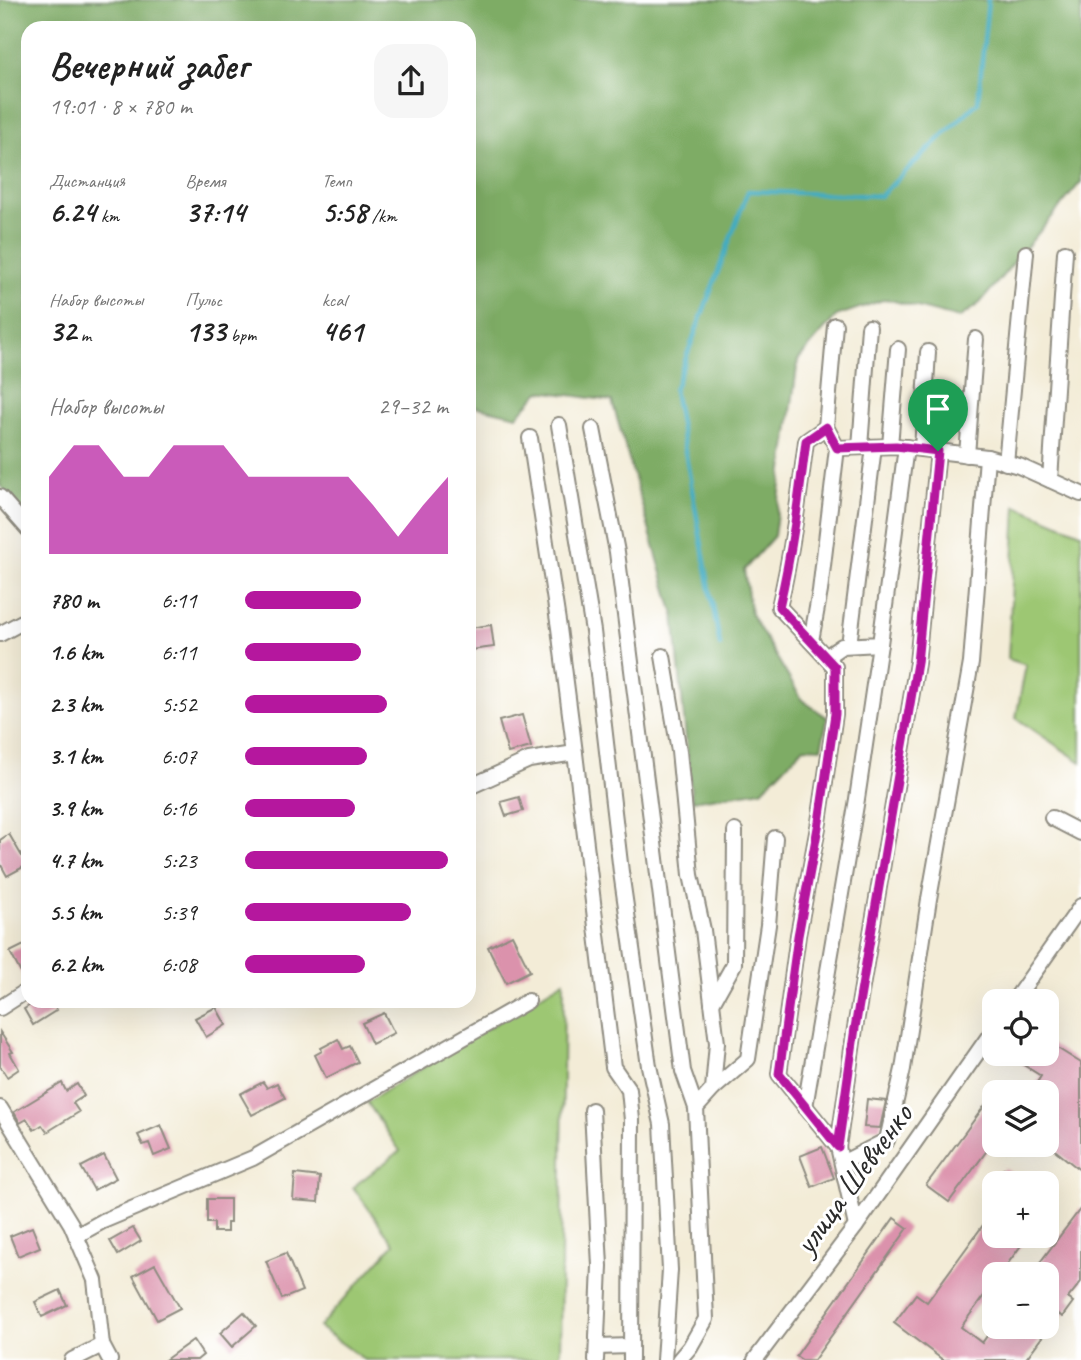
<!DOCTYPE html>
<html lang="ru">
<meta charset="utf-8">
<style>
:root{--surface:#fff;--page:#f6f6f6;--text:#222;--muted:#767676;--accent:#b5179e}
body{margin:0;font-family:Caveat,sans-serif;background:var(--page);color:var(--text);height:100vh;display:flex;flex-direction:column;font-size:26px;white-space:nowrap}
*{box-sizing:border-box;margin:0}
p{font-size:23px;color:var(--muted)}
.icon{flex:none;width:38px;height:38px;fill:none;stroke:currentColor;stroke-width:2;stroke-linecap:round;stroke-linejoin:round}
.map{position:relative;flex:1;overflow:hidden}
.panel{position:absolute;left:21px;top:21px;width:455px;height:987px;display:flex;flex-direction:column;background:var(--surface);border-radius:21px;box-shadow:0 7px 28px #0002}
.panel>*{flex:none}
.controls{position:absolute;left:982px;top:989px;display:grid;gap:14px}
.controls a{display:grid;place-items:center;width:77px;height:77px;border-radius:14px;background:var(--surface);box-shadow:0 7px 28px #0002;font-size:35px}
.pin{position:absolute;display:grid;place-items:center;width:60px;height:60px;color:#fff;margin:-72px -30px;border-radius:50% 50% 50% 0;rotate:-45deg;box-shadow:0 0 7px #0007}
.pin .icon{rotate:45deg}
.round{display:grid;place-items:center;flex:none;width:74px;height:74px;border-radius:21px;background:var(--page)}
.overview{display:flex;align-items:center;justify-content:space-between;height:119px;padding:0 28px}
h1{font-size:38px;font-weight:700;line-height:52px}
.metrics{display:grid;grid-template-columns:repeat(3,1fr);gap:10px;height:119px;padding:7px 28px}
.metrics div{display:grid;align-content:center}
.metrics b{font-size:30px;font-weight:700}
.metrics small{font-size:19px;font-weight:400}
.metrics p{font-size:19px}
.chart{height:196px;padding:14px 28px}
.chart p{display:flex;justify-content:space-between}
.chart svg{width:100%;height:126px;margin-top:7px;fill:var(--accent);opacity:.7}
ul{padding:0 28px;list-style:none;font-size:23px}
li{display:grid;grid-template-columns:112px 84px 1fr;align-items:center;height:52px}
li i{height:18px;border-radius:9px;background:var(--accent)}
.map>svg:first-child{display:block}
.green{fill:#9dc773;stroke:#64794f;stroke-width:2}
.forest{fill:#7eac65;stroke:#546c48;stroke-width:2}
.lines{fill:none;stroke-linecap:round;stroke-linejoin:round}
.stream{stroke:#42acc1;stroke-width:4.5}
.building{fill:#db92ac}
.minor-casing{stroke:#8f8c81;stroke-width:18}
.minor{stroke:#fff;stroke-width:14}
.route-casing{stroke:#fff;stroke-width:14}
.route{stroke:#b5179e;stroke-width:9}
.labels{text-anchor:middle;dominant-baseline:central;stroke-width:6;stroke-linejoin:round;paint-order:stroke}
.street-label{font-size:33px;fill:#2b2b2b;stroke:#fff}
</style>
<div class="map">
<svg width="1081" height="1360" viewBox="0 0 1081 1360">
<rect width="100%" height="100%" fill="#fff"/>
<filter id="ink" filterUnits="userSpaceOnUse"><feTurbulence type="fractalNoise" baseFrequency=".0143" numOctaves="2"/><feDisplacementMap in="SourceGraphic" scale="14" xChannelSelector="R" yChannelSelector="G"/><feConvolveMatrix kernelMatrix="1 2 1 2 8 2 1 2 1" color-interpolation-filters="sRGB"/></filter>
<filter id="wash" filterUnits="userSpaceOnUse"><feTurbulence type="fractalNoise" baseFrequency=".00686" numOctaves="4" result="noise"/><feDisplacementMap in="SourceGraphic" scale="28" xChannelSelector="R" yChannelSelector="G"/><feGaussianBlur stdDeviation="1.57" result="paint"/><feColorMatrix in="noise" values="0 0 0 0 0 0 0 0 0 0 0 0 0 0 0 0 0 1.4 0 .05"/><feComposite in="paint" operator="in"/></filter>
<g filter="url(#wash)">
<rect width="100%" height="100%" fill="#f3ecd7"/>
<g class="green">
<polygon points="1016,506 1081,533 1081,762 1016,718 1026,665 1008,659"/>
<polygon points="564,981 560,1360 365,1360 319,1327 394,1244 353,1187 400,1151 367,1102"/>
</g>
<polygon class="forest" points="0,0 1081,0 1081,182 980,303 959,318 886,299 836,316 798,360 774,536 744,570 751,614 802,700 828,718 821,748 804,747 762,790 692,801 674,615 612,401 540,391 517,416 469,405 469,28 28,28 28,521 0,485"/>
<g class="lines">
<polyline class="stream" points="720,645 674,390 748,191 880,196 978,102 988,0"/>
</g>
<g id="blocks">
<g class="building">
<polygon points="491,625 494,647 471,650 469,628"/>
<polygon points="522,715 531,747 508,753 499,721"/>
<polygon points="519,797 523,811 506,816 501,802"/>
<polygon points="9,834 27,865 7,876 0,863 0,840"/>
<polygon points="512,935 530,971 506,983 488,947"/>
<polygon points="28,943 28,980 25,981 10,952"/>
<polygon points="37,1001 51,1001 57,1010 33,1025 24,1009"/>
<polygon points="216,1007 226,1025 206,1037 195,1018"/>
<polygon points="384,1013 394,1033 372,1044 362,1023"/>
<polygon points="0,1032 13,1052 10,1053 19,1069 7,1077 0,1066"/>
<polygon points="338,1039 343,1049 350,1046 358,1062 326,1078 315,1055 322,1051 321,1048"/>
<polygon points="1046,1041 1081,1063 1081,1171 1046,1143 1046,1092 1031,1092 1041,1076 1006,1054 1046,1054"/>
<polygon points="263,1082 267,1088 277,1083 285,1098 252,1115 240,1094"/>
<polygon points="62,1083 66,1091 77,1084 84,1096 73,1103 79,1112 47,1132 42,1125 34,1130 27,1119 20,1123 14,1112"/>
<polygon points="994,1093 994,1141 949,1202 926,1185"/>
<polygon points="867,1099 886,1101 880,1128 864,1127"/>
<polygon points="161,1125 171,1149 154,1156 149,1143 143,1145 138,1135"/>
<polygon points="822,1147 834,1178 812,1187 800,1156"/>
<polygon points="104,1155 116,1178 94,1190 81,1167"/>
<polygon points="1004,1168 1026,1183 993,1183"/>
<polygon points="295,1174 320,1177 318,1202 293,1200"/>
<polygon points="207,1199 230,1199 230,1223 227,1223 227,1232 214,1232 214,1223 207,1223"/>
<polygon points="1081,1208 1081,1282 1068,1298 1073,1302 1062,1317 1059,1314 1025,1360 943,1360 894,1323 916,1294 927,1302 994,1210 994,1236 1028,1236 1000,1274 994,1274 994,1282 961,1327 982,1343 994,1326 1046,1326 1046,1291 1056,1279 1038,1265"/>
<polygon points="894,1218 908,1228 814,1360 802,1360 796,1356"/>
<polygon points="32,1227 40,1247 18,1256 10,1236"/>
<polygon points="133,1228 141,1241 118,1255 110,1241"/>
<polygon points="286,1253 302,1291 282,1299 266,1261"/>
<polygon points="155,1264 180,1308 157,1320 133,1276"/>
<polygon points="60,1290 67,1305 42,1317 35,1302"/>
<polygon points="244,1312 256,1326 232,1347 220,1333"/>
<polygon points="193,1340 203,1355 197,1360 165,1360"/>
</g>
</g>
</g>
<g filter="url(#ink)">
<use href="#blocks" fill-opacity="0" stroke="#8f8c81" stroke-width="2"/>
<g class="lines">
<g class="minor-casing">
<g id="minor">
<polyline points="559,425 593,631 621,872 649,1066 662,1124 670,1270 664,1360"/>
<path d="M826,427L806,441C799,497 792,552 779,607L835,667V714L819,822L798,935L779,1074L838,1147L856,1226"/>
<polyline points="593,429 617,552 683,1071 696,1108 706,1319 690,1347 679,1360"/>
<polyline points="530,438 559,628 575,753"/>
<polyline points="890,446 898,349"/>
<polyline points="860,447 869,327"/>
<polyline points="837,448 896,446 987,457 1019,466 1081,494"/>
<polyline points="922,449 928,352"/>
<polyline points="967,455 976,339"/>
<polyline points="1006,463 1026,253"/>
<polyline points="1050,480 1065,252"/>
<polyline points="0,497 28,529"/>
<polyline points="0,634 28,619"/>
<polyline points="811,641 820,591 837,448 826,427 835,325"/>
<polyline points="849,645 874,447"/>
<polyline points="663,656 679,751 691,875 703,930 717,1043 713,1089 696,1108"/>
<polyline points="826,657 842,646 880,644 906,447"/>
<polyline points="469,787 529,760 575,753 613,1067 629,1090 632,1120 631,1360"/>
<polyline points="1052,818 1081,833"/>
<polyline points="1014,1001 1081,906"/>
<polyline points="712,1003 734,964 735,831"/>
<polyline points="0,1008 28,990"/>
<polyline points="713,1089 748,1059 768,925 775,838"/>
<polyline points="805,1107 857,799 880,644"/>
<polyline points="0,1108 71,1224 95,1280 102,1345"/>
<polyline points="592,1110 600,1266 596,1360"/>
<polyline points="838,1147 855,1028 917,663 938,451"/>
<polyline points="842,1163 887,1140 903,1069 929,899 971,663 987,457"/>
<polyline points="76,1236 103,1221 253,1158 528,1001"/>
<polyline points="597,1347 631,1346"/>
<polyline points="72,1360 102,1345 110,1360"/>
<polyline points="755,1360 856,1226 994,1029"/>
</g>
</g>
<use href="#minor" class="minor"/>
</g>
</g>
<g class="lines" filter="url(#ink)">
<g class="route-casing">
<path id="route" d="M826,427L837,448L896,446L938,451L917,663L855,1028L838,1147L779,1074L798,936L819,822L835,714V667L779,607C792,552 799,497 806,441Z"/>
</g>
<use href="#route" class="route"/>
</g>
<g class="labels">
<g class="street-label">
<text transform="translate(853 1179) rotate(-54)">улица Шевченко</text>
</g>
</g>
</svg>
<div class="controls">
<a><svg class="icon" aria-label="locate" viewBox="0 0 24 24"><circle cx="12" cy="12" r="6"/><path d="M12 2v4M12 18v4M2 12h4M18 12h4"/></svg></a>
<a><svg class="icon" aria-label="layers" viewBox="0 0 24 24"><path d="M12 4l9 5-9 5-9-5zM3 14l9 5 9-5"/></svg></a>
<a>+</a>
<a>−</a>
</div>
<div class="pin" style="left:938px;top:451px;background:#1e9e55"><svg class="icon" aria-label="arrive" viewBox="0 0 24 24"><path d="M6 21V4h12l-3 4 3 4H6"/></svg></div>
<section class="panel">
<div class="overview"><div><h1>Вечерний забег</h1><p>19:01 · 8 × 780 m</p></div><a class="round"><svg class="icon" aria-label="share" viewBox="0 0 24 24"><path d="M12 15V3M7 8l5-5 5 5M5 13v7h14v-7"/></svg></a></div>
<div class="metrics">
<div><p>Дистанция</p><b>6.24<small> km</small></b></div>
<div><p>Время</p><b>37:14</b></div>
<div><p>Темп</p><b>5:58<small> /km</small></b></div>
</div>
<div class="metrics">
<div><p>Набор высоты</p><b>32<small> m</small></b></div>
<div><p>Пульс</p><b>133<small> bpm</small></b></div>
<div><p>kcal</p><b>461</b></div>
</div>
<div class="chart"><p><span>Набор высоты</span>29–32 m</p>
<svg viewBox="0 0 160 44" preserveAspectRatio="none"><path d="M0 44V17L10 6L20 6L30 17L40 17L50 6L60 6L70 6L80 17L90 17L100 17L110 17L120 17L130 27L140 38L150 27L160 17V44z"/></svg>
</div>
<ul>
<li><b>780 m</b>6:11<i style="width:57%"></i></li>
<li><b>1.6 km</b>6:11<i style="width:57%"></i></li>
<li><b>2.3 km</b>5:52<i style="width:70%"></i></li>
<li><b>3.1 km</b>6:07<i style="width:60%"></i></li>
<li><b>3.9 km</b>6:16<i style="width:54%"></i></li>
<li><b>4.7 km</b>5:23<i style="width:100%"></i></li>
<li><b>5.5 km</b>5:39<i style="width:82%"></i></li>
<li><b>6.2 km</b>6:08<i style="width:59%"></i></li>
</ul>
</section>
</div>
